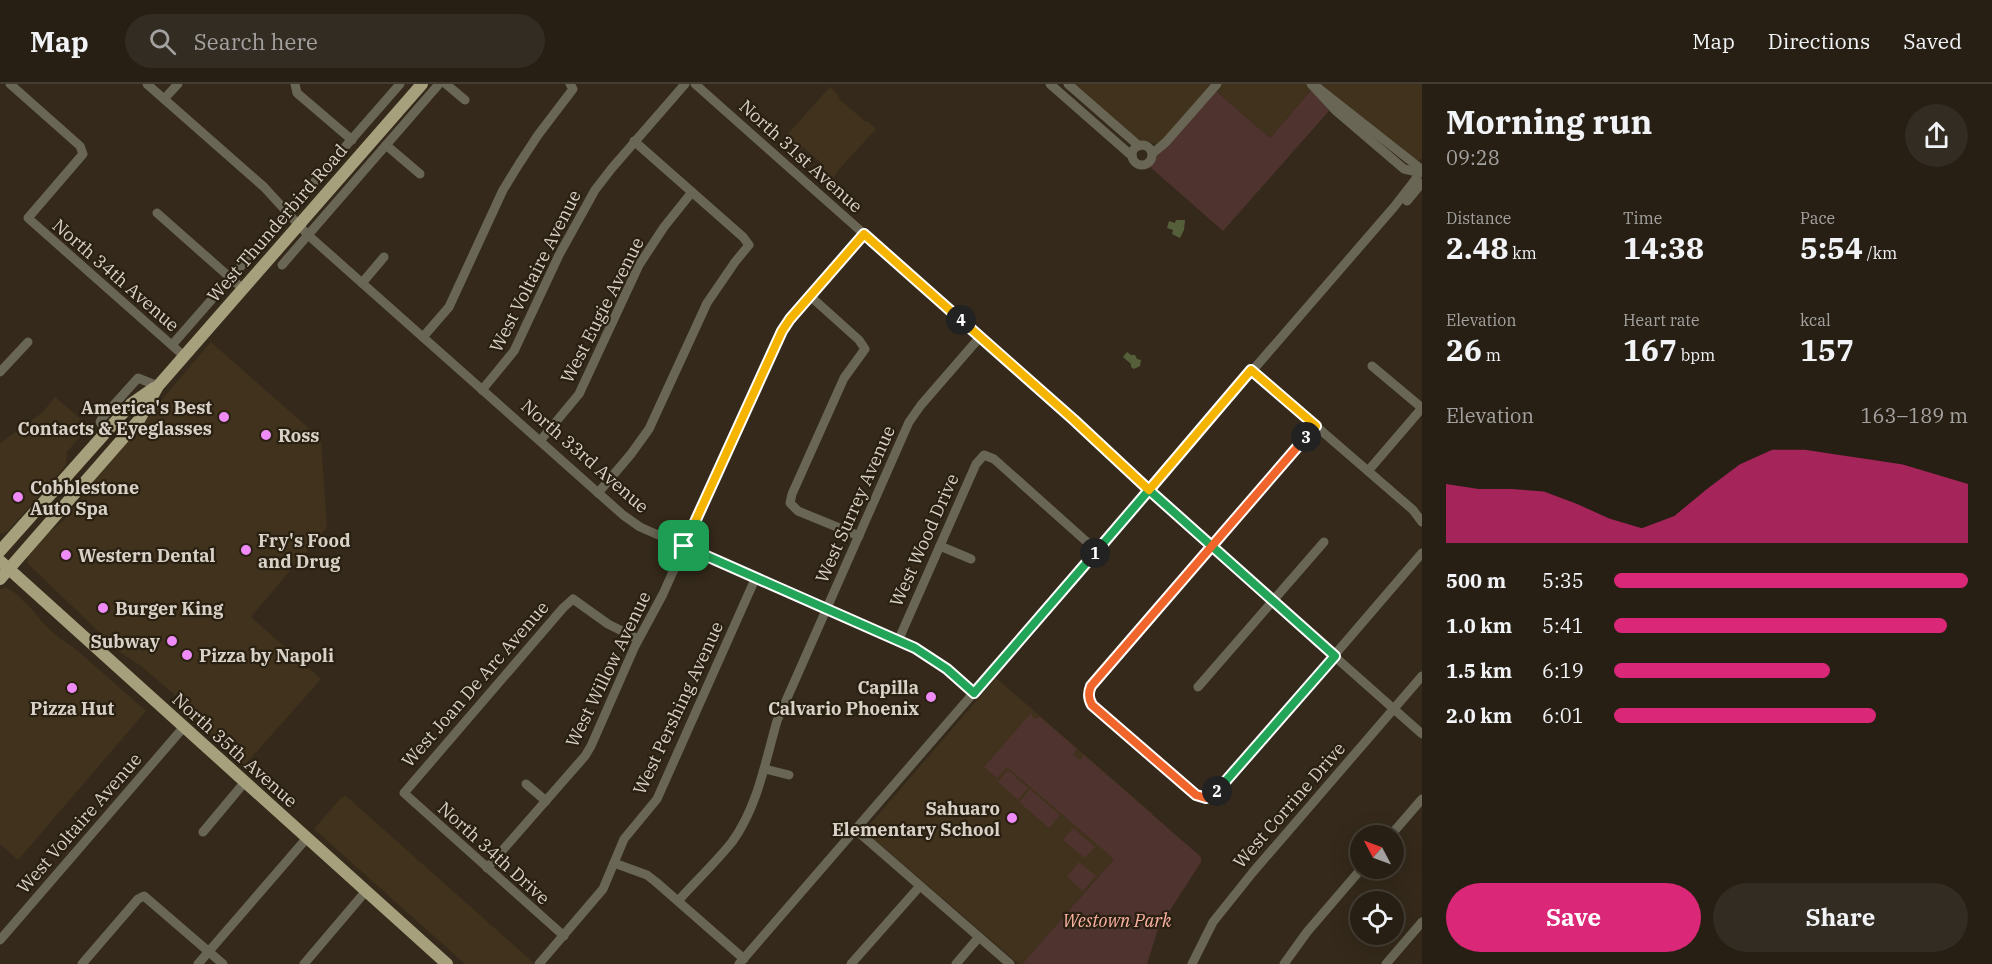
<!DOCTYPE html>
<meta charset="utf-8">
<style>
:root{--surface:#271f14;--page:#332c22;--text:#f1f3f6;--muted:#a4a2a0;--line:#433d34;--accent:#db2777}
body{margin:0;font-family:"IBM Plex Serif",serif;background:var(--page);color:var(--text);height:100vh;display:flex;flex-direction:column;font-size:22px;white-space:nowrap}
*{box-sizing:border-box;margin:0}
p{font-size:20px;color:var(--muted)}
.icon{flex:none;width:33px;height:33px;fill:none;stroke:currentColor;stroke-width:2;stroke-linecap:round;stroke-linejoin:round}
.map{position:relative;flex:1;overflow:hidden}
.drawer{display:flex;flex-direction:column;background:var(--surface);width:570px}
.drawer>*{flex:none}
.needle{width:39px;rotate:311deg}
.fabs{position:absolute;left:1350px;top:741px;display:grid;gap:12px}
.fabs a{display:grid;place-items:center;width:54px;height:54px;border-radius:50%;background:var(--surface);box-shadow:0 6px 24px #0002,0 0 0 2px var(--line);font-size:30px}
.pin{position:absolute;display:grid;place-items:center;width:51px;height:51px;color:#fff;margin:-26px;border-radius:12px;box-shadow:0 3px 9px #0006}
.km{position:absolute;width:30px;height:30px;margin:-15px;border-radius:50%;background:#222;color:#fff;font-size:16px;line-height:30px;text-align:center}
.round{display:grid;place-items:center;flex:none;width:63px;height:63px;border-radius:32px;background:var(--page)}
.overview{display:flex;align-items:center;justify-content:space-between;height:102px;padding:0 24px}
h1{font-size:33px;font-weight:700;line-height:45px}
.metrics{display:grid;grid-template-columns:repeat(3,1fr);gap:9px;height:102px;padding:6px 24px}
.metrics div{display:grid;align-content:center}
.metrics b{font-size:30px;font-weight:700}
.metrics small{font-size:16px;font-weight:400}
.metrics p{font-size:16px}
.chart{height:168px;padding:12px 24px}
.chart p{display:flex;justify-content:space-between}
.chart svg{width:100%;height:108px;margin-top:6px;fill:var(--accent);opacity:.7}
.button{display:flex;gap:12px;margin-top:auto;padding:12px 24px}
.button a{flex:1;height:69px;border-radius:36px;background:var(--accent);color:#fff;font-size:24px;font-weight:700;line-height:69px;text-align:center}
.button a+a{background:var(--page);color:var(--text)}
ul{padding:0 24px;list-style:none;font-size:20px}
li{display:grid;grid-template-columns:96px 72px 1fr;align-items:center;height:45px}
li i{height:15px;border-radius:8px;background:var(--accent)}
header{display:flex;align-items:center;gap:36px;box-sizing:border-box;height:84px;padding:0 30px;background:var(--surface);border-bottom:2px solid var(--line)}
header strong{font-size:28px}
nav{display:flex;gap:33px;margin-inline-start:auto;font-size:21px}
.search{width:420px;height:54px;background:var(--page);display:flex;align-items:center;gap:15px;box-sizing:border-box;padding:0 21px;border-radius:33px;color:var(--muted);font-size:22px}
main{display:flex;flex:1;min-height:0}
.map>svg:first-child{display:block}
.built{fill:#40321c}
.green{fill:#4f332e}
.water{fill:#55603b}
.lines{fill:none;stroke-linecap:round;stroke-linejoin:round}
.minor{stroke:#696655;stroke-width:9}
.major{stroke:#a7a07d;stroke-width:12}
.split-1-casing{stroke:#fff;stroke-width:12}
.split-2-casing{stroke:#fff;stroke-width:12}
.split-3-casing{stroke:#fff;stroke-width:12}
.split-4-casing{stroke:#fff;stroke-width:12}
.split-5-casing{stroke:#fff;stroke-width:12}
.split-1{stroke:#22a559;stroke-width:8}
.split-2{stroke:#22a559;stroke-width:8}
.split-3{stroke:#f0652b;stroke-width:8}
.split-4{stroke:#f5b400;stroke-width:8}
.split-5{stroke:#f5b400;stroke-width:8}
.poi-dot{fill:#ef8bf7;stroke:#2a2011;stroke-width:2}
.labels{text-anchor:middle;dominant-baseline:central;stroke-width:4.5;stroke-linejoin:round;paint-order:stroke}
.street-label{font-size:18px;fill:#d8d1c7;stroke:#2a2011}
.poi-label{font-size:18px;font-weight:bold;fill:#d8d1c7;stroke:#2a2011;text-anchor:start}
.park-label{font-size:18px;font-style:italic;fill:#fbb2a4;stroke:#2a2011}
</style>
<header>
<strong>Map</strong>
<div class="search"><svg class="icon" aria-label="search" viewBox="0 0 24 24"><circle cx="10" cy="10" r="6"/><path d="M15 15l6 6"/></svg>Search here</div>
<nav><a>Map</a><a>Directions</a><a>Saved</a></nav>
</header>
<main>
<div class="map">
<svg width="1422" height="880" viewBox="0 0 1422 880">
<rect width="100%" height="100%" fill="#34291a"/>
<g class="built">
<polygon points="1074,0 1213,0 1161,58 1155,60 1139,56"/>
<polygon points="1222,0 1316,0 1270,54 1216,7"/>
<polygon points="1320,0 1422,0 1422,75 1416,77"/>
<polygon points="830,3 839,12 838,14 866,38 868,37 876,45 841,83 833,94 819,81 821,79 803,63 801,65 786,52"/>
<polygon points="211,258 321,355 327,443 251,533 321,595 244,682 202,644 177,613 141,582 121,569 27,479 28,471 44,452 63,437 109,377"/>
<polygon points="55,313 89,342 67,368 66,381 7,448 0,450 0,359 43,328"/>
<polygon points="6,504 14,508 31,524 43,539 59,554 72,562 146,627 18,776 0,760 0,505"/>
<polygon points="996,594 1153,730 1022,880 1019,880 868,750 867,746 871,739"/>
<polygon points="346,712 534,879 533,880 465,880 314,745 341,714"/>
</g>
<g class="green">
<polygon points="1312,5 1329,27 1223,147 1149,82 1216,7 1270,54"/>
<polygon points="1031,629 1034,635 1040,633 1077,665 1073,671 1080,676 1084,671 1201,773 1201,778 1158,845 1147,880 1022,880 1114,775 1007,683 997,694 984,683"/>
<polygon points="1008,686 1028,704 1018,716 998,698"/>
<polygon points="1030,705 1060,731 1049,744 1019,718"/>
<polygon points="1073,744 1095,763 1085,774 1063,756"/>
<polygon points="1079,778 1096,792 1083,807 1067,793"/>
</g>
<g class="water">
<polygon points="1176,136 1185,136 1184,146 1180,154 1172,150 1173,146 1167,144 1169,137 1175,139"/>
<polygon points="1127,268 1131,271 1135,271 1137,275 1141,276 1140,282 1134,285 1131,283 1131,280 1123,273"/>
</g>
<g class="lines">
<g class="minor">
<polyline points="10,0 80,62 83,70 28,134 184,272"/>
<polyline points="147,0 264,103 308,151 623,431 640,443 915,564 947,585 974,609"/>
<polyline points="295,0 297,9 352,56"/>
<polyline points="446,0 465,16"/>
<polyline points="695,0 1074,336 1211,463 1422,650"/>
<polyline points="1050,0 1132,72"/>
<polyline points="1068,0 1139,62"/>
<polyline points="1311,0 1335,26 1404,85 1413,87 1422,85"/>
<polyline points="1317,3 1421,85"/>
<polyline points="164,15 178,0"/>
<polyline points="386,61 420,90"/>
<circle cx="1142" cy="71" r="10"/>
<polyline points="1152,70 1166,58 1217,0"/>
<polyline points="1407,117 1422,99"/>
<polyline points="157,129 243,205"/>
<polyline points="282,181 439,0"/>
<polyline points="362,199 384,173"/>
<polyline points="810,212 859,256 865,265 844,294 792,410 790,419 798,427 859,452"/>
<polyline points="423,253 449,223 503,106 519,80 538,51 573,5 570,0"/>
<polyline points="172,261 400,0"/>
<polyline points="1372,282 1422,324"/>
<polyline points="1251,286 1413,426 1422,438"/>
<polyline points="0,288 28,258"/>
<polyline points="482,306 514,267 559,171 595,106 612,84 685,0"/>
<path d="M1316,342L1091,601L1088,613L1092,621L1196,711C1204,715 1208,714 1216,709L1422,469"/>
<polyline points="106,347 100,338 102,334 138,294 158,302"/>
<polyline points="540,357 579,310 639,181 664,143 692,108"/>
<polyline points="1368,387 1422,324"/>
<polyline points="598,409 631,370 649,345 707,219 735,178 749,161 743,153 634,57"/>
<polyline points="940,462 971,475"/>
<polyline points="898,557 976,380 984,371 994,375 1097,467"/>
<polyline points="1198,603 1324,458"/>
<polyline points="765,685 789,691"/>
<polyline points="526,700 546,717"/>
<polyline points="856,746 1010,880"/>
<polyline points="203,748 244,699"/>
<polyline points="1390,752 1422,715"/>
<polyline points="614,779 647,791 656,798 744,875"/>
<polyline points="487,784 585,672 591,662 635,562 663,510 775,260 790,235 864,150"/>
<path d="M679,816C696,797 716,778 732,758C758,722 765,678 777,637L909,338L921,321L980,253"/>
<polyline points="564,852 404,709 563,524 573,515 608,540 638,555"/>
<polyline points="0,856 183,644"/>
<polyline points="82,880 138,815 144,812 223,880"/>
<polyline points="198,880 306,755"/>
<polyline points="304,880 366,807"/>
<polyline points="539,880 603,805 624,755 657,715 756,493"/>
<polyline points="739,880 1394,123 1415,96 1421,85"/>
<polyline points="851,880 920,802"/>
<polyline points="956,880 979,853"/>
<polyline points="1192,880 1213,838 1253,788 1422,592"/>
<polyline points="1284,880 1307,848 1362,784"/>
<polyline points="1386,880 1422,838"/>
</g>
<g class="major">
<polyline points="0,467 131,320 154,304"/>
<polyline points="0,477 447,880"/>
<polyline points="0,495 139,336 158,302 422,0"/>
</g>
</g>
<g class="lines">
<g class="split-1-casing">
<polyline id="split-1" points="684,462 915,564 947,585 974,609 1095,469"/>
</g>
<g class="split-2-casing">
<polyline id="split-2" points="1095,469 1149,406 1335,572 1217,707"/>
</g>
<g class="split-3-casing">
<path id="split-3" d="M1217,707L1206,714L1196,711L1092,621C1088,614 1088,609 1091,602L1306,353"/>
</g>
<g class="split-4-casing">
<polyline id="split-4" points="961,236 1074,336 1149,406 1251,286 1316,342 1306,353"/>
</g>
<g class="split-5-casing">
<polyline id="split-5" points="684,462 782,247 790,235 864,150 961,236"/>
</g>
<use href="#split-1" class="split-1"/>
<use href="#split-2" class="split-2"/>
<use href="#split-3" class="split-3"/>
<use href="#split-4" class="split-4"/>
<use href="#split-5" class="split-5"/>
</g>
<g class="poi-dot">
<circle cx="224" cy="333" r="6"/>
<circle cx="266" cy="351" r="6"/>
<circle cx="18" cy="413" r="6"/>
<circle cx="246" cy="466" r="6"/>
<circle cx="66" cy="471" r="6"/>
<circle cx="103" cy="524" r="6"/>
<circle cx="172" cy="557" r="6"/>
<circle cx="187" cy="571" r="6"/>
<circle cx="72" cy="604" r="6"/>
<circle cx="931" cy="613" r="6"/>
<circle cx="1012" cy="734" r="6"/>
</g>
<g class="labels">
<g class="street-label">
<text transform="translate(801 72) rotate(42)">North 31st Avenue</text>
<text transform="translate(277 139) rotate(-49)">West Thunderbird Road</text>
<text transform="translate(535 187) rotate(-63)">West Voltaire Avenue</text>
<text transform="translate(116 191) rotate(41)">North 34th Avenue</text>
<text transform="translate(602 226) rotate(-63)">West Eugie Avenue</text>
<text transform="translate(585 372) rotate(41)">North 33rd Avenue</text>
<text transform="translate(855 420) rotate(-66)">West Surrey Avenue</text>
<text transform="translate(924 456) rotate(-66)">West Wood Drive</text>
<text transform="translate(608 585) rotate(-64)">West Willow Avenue</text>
<text transform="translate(475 600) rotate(-49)">West Joan De Arc Avenue</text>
<text transform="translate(678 624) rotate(-65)">West Pershing Avenue</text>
<text transform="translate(235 666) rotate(42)">North 35th Avenue</text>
<text transform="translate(1289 721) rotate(-49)">West Corrine Drive</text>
<text transform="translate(79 739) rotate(-49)">West Voltaire Avenue</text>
<text transform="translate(494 769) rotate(42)">North 34th Drive</text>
</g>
<g class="poi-label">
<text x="212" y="323" text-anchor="end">America's Best<tspan x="212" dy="21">Contacts &amp; Eyeglasses</tspan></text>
<text x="278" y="351">Ross</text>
<text x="30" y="403">Cobblestone<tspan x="30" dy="21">Auto Spa</tspan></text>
<text x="258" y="456">Fry's Food<tspan x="258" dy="21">and Drug</tspan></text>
<text x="78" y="471">Western Dental</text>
<text x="115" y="524">Burger King</text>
<text x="160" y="557" text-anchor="end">Subway</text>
<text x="199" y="571">Pizza by Napoli</text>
<text x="919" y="603" text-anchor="end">Capilla<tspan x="919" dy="21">Calvario Phoenix</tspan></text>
<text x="72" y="624" text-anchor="middle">Pizza Hut</text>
<text x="1000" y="724" text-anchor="end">Sahuaro<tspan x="1000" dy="21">Elementary School</tspan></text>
</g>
<g class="park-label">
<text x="1117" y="836">Westown Park</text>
</g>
</g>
</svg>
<div class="fabs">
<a><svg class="needle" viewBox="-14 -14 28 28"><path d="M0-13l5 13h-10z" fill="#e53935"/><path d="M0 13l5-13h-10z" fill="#a4a2a0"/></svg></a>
<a><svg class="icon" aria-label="locate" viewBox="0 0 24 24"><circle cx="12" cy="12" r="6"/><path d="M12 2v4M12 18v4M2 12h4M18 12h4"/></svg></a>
</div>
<div class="pin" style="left:684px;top:462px;background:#1e9e55"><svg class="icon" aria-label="arrive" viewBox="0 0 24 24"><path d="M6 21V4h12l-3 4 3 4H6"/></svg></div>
<b class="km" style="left:1095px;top:469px">1</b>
<b class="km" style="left:1217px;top:707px">2</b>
<b class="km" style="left:1306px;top:353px">3</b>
<b class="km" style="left:961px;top:236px">4</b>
</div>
<section class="drawer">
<div class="overview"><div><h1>Morning run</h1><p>09:28</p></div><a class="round"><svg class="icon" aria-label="share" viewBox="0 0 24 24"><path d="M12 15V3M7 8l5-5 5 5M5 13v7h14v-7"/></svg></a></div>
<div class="metrics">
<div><p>Distance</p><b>2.48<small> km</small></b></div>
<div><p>Time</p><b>14:38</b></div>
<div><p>Pace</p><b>5:54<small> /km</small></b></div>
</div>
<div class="metrics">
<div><p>Elevation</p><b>26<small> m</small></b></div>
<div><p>Heart rate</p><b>167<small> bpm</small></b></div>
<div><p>kcal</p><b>157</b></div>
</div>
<div class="chart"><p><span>Elevation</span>163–189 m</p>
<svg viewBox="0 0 160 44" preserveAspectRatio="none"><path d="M0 44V20L10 22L20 22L30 23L40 28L50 34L60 38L70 33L80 22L90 12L100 6L110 6L120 8L130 10L140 12L150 16L160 20V44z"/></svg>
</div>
<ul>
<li><b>500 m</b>5:35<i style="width:100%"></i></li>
<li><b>1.0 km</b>5:41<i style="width:94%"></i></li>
<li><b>1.5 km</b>6:19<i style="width:61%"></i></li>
<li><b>2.0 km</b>6:01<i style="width:74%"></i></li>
</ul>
<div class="button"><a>Save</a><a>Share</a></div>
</section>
</main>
